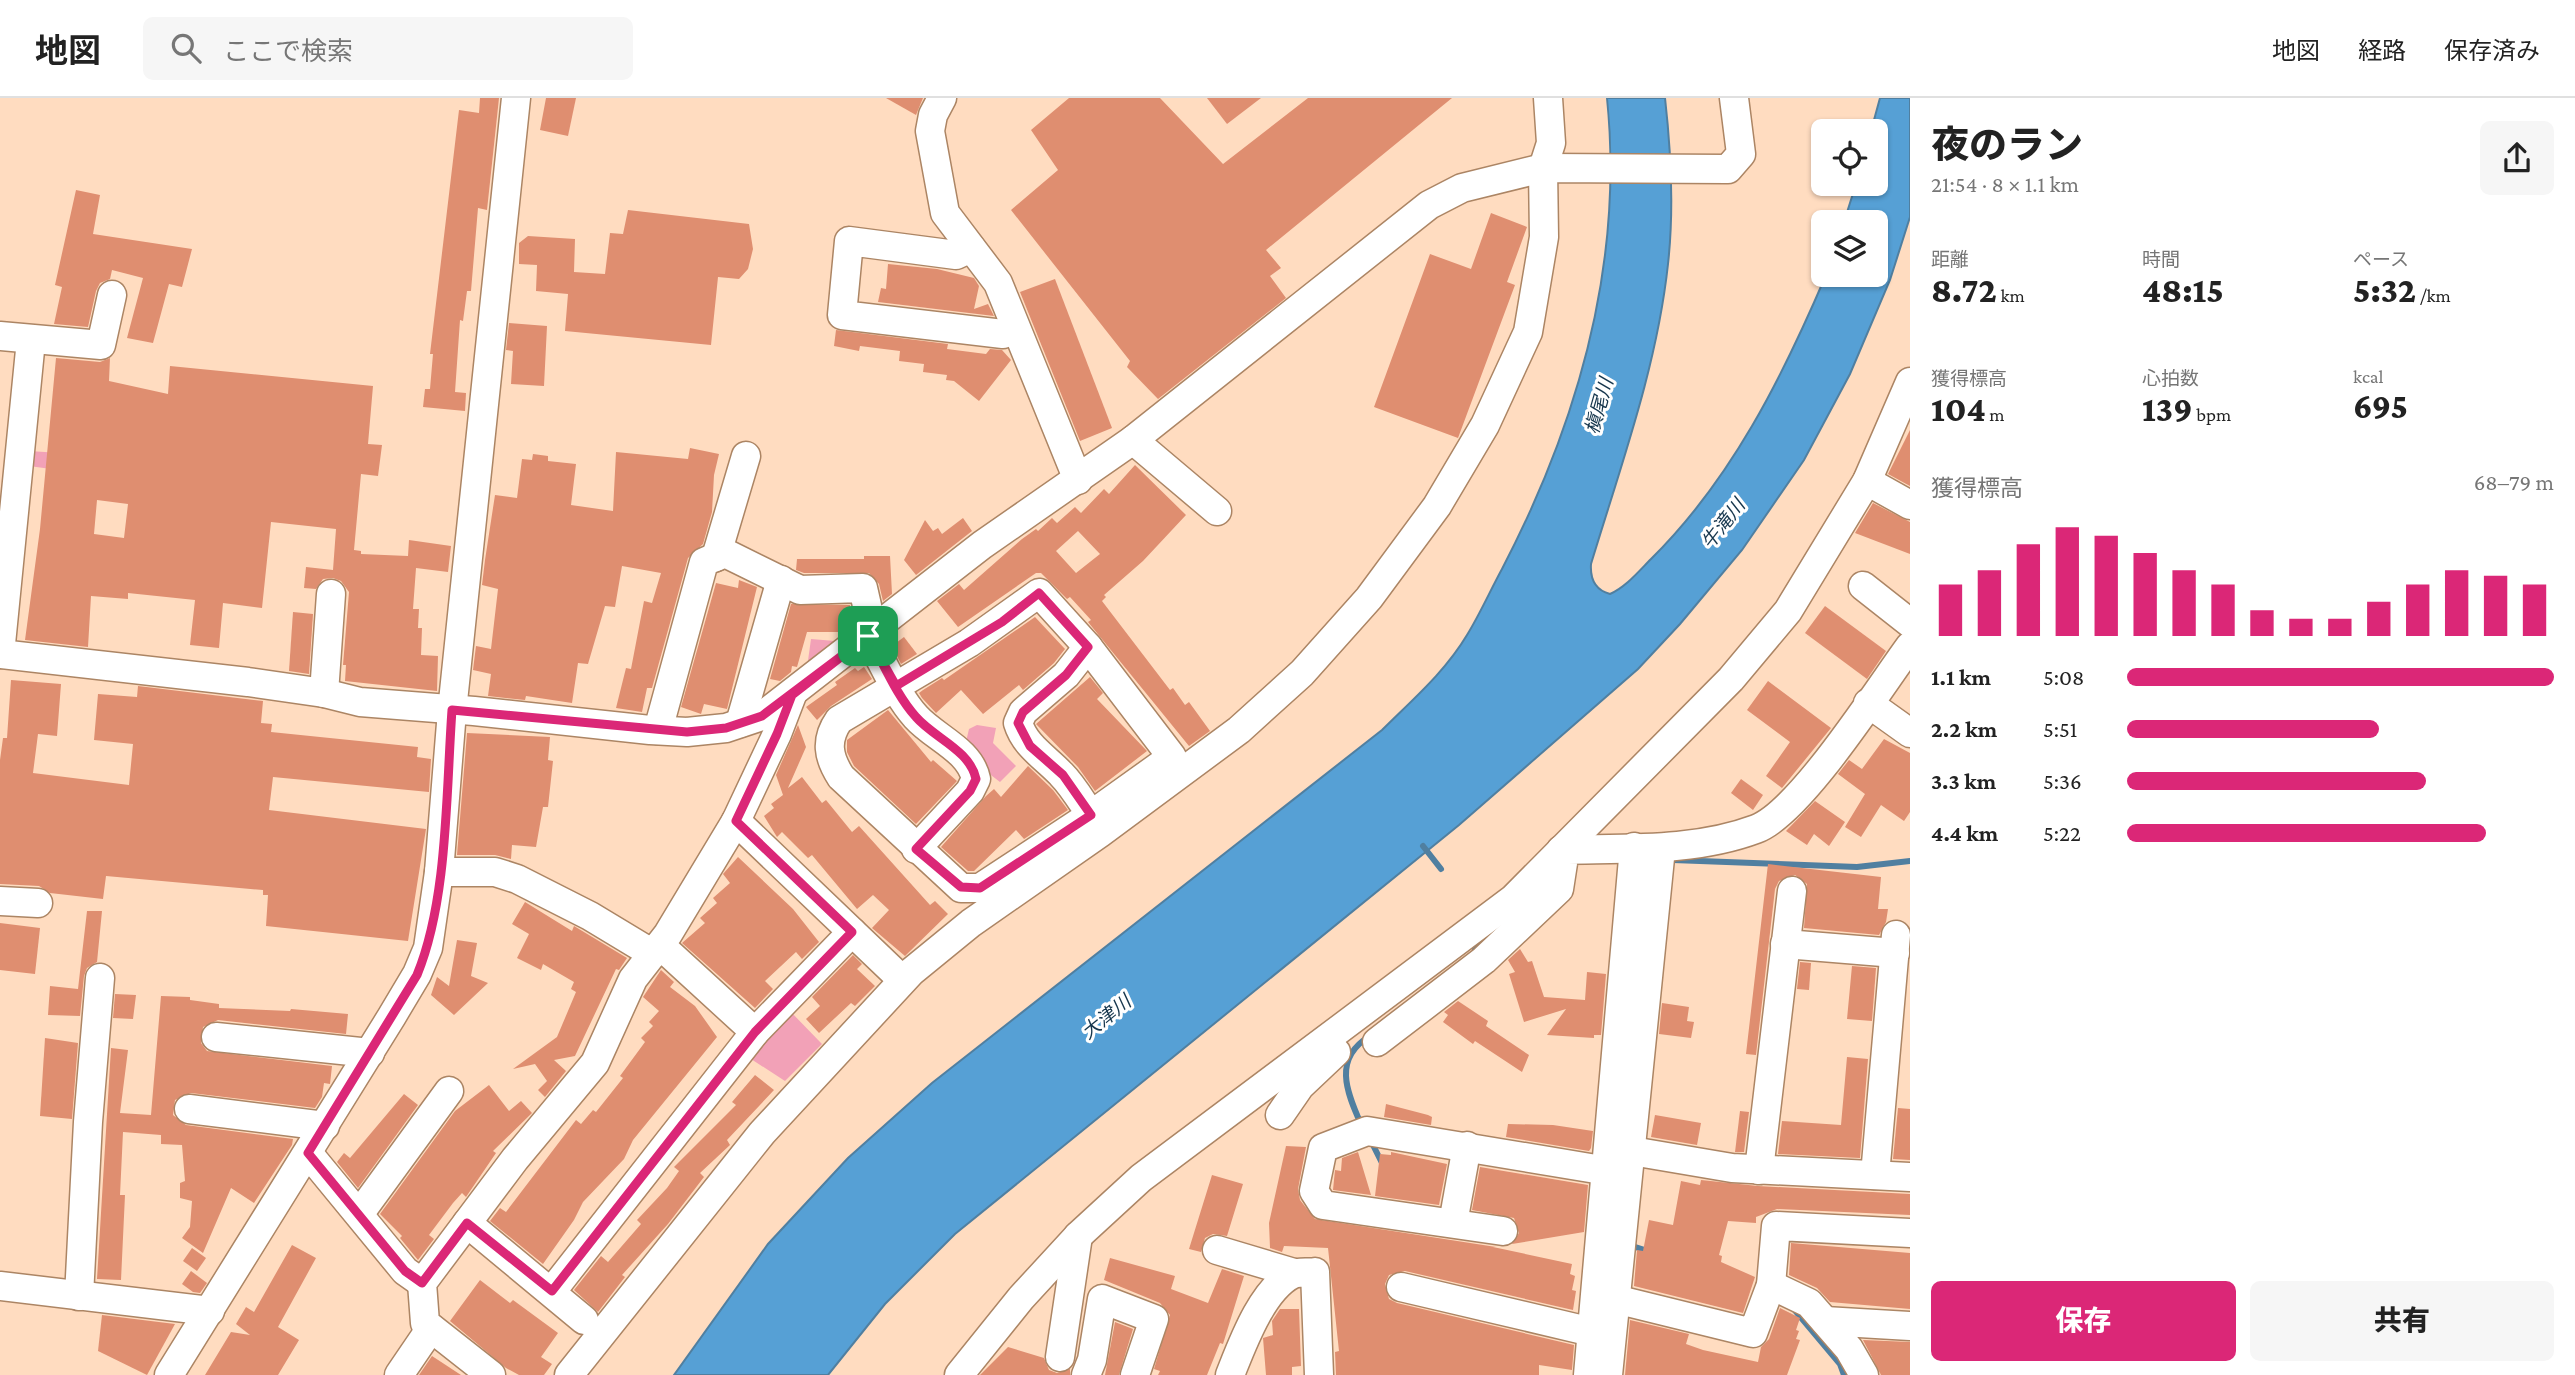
<!DOCTYPE html>
<html lang="ja">
<meta charset="utf-8">
<style>
:root{--surface:#fff;--page:#f6f6f6;--text:#222;--muted:#767676;--line:#e0e0e0;--accent:#db2777}
body{margin:0;font-family:"Crimson Pro","Noto Sans JP",serif;background:var(--page);color:var(--text);height:100vh;display:flex;flex-direction:column;font-size:26px;white-space:nowrap}
*{box-sizing:border-box;margin:0}
p{font-size:23px;color:var(--muted)}
.icon{flex:none;width:38px;height:38px;fill:none;stroke:currentColor;stroke-width:2;stroke-linecap:round;stroke-linejoin:round}
.map{position:relative;flex:1;overflow:hidden}
.side{display:flex;flex-direction:column;background:var(--surface);width:665px}
.side>*{flex:none}
.controls{position:absolute;left:1811px;top:21px;display:grid;gap:14px}
.controls a{display:grid;place-items:center;width:77px;height:77px;border-radius:10px;background:var(--surface);box-shadow:0 2px 5px #0004;font-size:35px}
.pin{position:absolute;display:grid;place-items:center;width:60px;height:60px;color:#fff;margin:-30px;border-radius:14px;box-shadow:0 4px 10px #0006}
.round{display:grid;place-items:center;flex:none;width:74px;height:74px;border-radius:10px;background:var(--page)}
.summary{display:flex;align-items:center;justify-content:space-between;height:119px;padding:0 21px}
h1{font-size:38px;font-weight:800;line-height:52px}
.metrics{display:grid;grid-template-columns:repeat(3,1fr);gap:10px;height:119px;padding:7px 21px}
.metrics div{display:grid;align-content:center}
.metrics b{font-size:35px;font-weight:800}
.metrics small{font-size:19px;font-weight:400}
.metrics p{font-size:19px}
.chart{height:196px;padding:14px 21px}
.chart p{display:flex;justify-content:space-between}
.chart svg{width:100%;height:126px;margin-top:7px;stroke:var(--accent);stroke-width:6}
.primary-button{display:flex;gap:14px;margin-top:auto;padding:14px 21px}
.primary-button a{flex:1;height:80px;border-radius:10px;background:var(--accent);color:#fff;font-size:28px;font-weight:800;line-height:80px;text-align:center}
.primary-button a+a{background:var(--page);color:var(--text)}
ul{padding:0 21px;list-style:none;font-size:23px}
li{display:grid;grid-template-columns:112px 84px 1fr;align-items:center;height:52px}
li i{height:18px;border-radius:9px;background:var(--accent)}
header{display:flex;align-items:center;gap:42px;box-sizing:border-box;height:98px;padding:0 35px;background:var(--surface);border-bottom:2px solid var(--line)}
header strong{font-size:33px}
nav{display:flex;gap:38px;margin-inline-start:auto;font-size:24px}
.search{width:490px;height:63px;background:var(--page);display:flex;align-items:center;gap:18px;box-sizing:border-box;padding:0 24px;border-radius:10px;color:var(--muted);font-size:26px}
main{display:flex;flex:1;min-height:0}
.map>svg:first-child{display:block}
.green{fill:#f2a1b7}
.water{fill:#56a0d5;stroke:#507fa0;stroke-width:2}
.lines{fill:none;stroke-linecap:round;stroke-linejoin:round}
.stream{stroke:#507fa0;stroke-width:6}
.building{fill:#df8e70;fill-rule:evenodd}
.minor-casing{stroke:#ac8564;stroke-width:31}
.minor{stroke:#fff;stroke-width:28}
.route-casing{stroke:#fff;stroke-width:14}
.route{stroke:#db2777;stroke-width:9}
.labels{text-anchor:middle;dominant-baseline:central;stroke-width:6;stroke-linejoin:round;paint-order:stroke}
.water-label{font-size:19px;font-style:italic;fill:#16364d;stroke:#fff}
</style>
<header>
<strong>地図</strong>
<div class="search"><svg class="icon" aria-label="search" viewBox="0 0 24 24"><circle cx="10" cy="10" r="6"/><path d="M15 15l6 6"/></svg>ここで検索</div>
<nav><a>地図</a><a>経路</a><a>保存済み</a></nav>
</header>
<main>
<div class="map">
<svg width="1910" height="1277" viewBox="0 0 1910 1277">
<rect width="100%" height="100%" fill="#ffdcc0"/>
<g class="green">
<polygon points="29,353 76,356 73,374 29,368"/>
<polygon points="811,541 847,544 806,577"/>
<polygon points="977,627 996,630 993,645 1016,668 1000,684 983,671 965,648 969,631"/>
<polygon points="789,912 822,946 785,983 751,961"/>
</g>
<path class="water" d="M1607,0H1665C1671,53 1674,112 1668,166C1657,269 1621,367 1591,466C1590,481 1595,492 1610,496C1626,489 1639,473 1651,461C1731,382 1782,280 1826,177H1876V124H1844L1856,86H1876V33H1871L1880,0H1910V119L1890,182L1850,276L1804,362L1742,452L1680,526L1638,571L1459,727L955,1136L885,1206L828,1277H674L768,1146L848,1060L932,985L1382,632C1412,602 1445,574 1467,537C1480,516 1490,493 1502,471C1578,325 1624,166 1607,0Z"/>
<g class="lines">
<g class="stream">
<polyline points="1423,748 1441,771"/>
<polyline points="1673,762 1857,769 1910,763"/>
<polyline points="1475,851 1498,829"/>
<path d="M1361,1026C1346,993 1333,960 1370,938"/>
<polyline points="1373,1047 1383,1067"/>
<polyline points="1629,1147 1651,1154"/>
<polyline points="1793,1210 1840,1266 1844,1277"/>
</g>
</g>
<g class="building">
<polygon points="480,0 499,0 487,112 478,110 471,193 467,193 463,223 460,222 455,294 466,295 465,313 423,309 425,291 430,291 433,256 430,256 459,12 479,15"/>
<polygon points="546,0 576,0 568,38 540,32"/>
<polygon points="886,0 923,0 916,17"/>
<polygon points="1069,0 1160,0 1223,66 1308,0 1452,0 1266,152 1281,170 1270,178 1286,200 1158,301 1127,269 1130,263 1011,112 1058,72 1031,32"/>
<polygon points="1207,0 1261,0 1227,26"/>
<polygon points="76,92 100,97 93,136 192,151 182,189 169,186 153,245 127,240 143,180 112,172 110,181 100,185 96,193 88,229 54,226 62,189 55,187"/>
<polygon points="628,112 749,126 753,151 748,171 739,181 718,179 711,247 565,233 568,196 536,193 537,167 519,166 519,145 528,138 575,141 574,174 605,176 610,135 623,136"/>
<polygon points="1491,115 1527,129 1507,184 1515,187 1458,340 1374,309 1430,156 1471,171"/>
<polygon points="888,166 937,171 974,180 979,188 974,211 988,206 994,218 878,204 881,190 886,191"/>
<polygon points="1055,181 1112,330 1080,343 1020,194"/>
<polygon points="509,225 547,228 544,288 511,286 513,253 506,252"/>
<polygon points="836,232 948,246 947,251 986,256 990,251 1002,252 1011,262 979,303 954,283 946,282 947,277 923,274 924,266 899,263 900,253 860,248 859,253 834,248"/>
<path d="M56,260L100,264L110,260L109,283L168,296L170,268L373,288L368,346L382,347L378,378L361,376L354,452L361,453V456L408,458L409,442L451,448L448,474L416,470L413,511H419L418,530H422L421,557L438,558L437,593L345,583L346,567H343L349,494L341,483L333,480L323,481L316,491L304,490L306,469L333,472L336,431L271,424L262,510L223,505L219,550L190,547L195,502L128,495V501L91,498L88,549L25,542L40,431ZM97,402L128,406L124,440L94,436Z"/>
<polygon points="1910,332 1910,388 1888,376"/>
<polygon points="690,350 719,356 714,377 712,414 703,446 688,460 652,590 647,590 642,614 616,610 626,570 631,571 644,503 652,505 661,475 622,468 615,509 605,508 588,566 578,565 572,605 526,598 525,602 488,598 491,576 473,572 476,548 491,551 498,491 482,487 485,462 495,397 517,400 522,361 532,362 533,356 548,358 548,363 576,366 571,407 613,413 616,354 688,361"/>
<path d="M1135,367L1186,417L1143,463L1104,497L1106,499L1102,503L1170,592L1173,590L1185,607L1189,604L1210,633L1189,648L1088,524L1091,522L1070,499L1067,501L1041,475H1036L958,529L937,503L959,486L964,492L1022,441L1036,431L1038,433L1052,420L1057,425L1075,409L1081,415L1104,391L1109,396ZM1078,433L1100,456L1076,475L1056,453Z"/>
<polygon points="1873,405 1910,424 1910,456 1855,435"/>
<polygon points="963,420 972,433 916,477 904,462 925,422 933,433 938,430 942,436"/>
<polygon points="864,458 890,458 892,496 883,503 879,486 869,475 804,475 796,472 797,461 864,461"/>
<polygon points="739,482 757,489 727,611 704,606 701,616 681,609 716,485 738,490"/>
<polygon points="791,506 850,507 852,527 843,534 807,534 797,569 792,568 791,574 780,583 770,581"/>
<polygon points="1825,508 1886,553 1867,581 1805,535"/>
<polygon points="293,514 313,516 309,576 289,573"/>
<polygon points="1035,519 1065,551 1054,565 1023,592 1019,587 983,616 961,592 936,615 922,600 919,595 923,592 942,580 944,582"/>
<polygon points="904,539 917,556 901,566 892,548"/>
<polygon points="864,569 872,581 831,608 817,622 806,609 837,587 835,584 855,570 858,573"/>
<polygon points="1090,579 1103,595 1097,601 1147,653 1095,693 1078,669 1036,626"/>
<polygon points="11,582 61,586 57,638 38,636 33,675 129,687 133,646 94,642 98,596 137,599 138,588 263,603 261,625 272,626 271,634 418,649 417,659 431,661 429,694 273,679 269,712 426,731 408,843 266,828 268,797 263,797 263,792 106,778 103,801 50,795 39,788 0,786 0,662 3,640 7,640"/>
<polygon points="1768,583 1831,630 1782,690 1766,678 1790,644 1747,612"/>
<polygon points="888,612 931,664 933,662 957,683 916,726 854,668 847,654 847,642"/>
<polygon points="798,627 806,649 788,690 802,679 822,705 826,702 852,734 859,728 930,807 935,803 948,816 905,858 872,830 889,812 873,797 857,811 812,757 808,760 782,734 777,739 764,718 774,710 771,706 783,697 776,677"/>
<polygon points="467,635 550,639 548,662 553,663 548,709 543,709 536,749 512,747 511,761 495,757 457,757"/>
<polygon points="1884,641 1910,655 1910,714 1904,723 1881,707 1861,739 1845,729 1865,696 1838,676 1849,662 1862,671"/>
<polygon points="1028,668 1053,692 1068,712 1024,741 1016,732 974,773 968,773 941,749 986,698 994,691 1001,699"/>
<polygon points="1741,681 1763,697 1753,712 1731,695"/>
<polygon points="1815,703 1845,724 1829,748 1814,736 1807,747 1786,733"/>
<polygon points="738,759 793,811 819,844 802,861 796,854 765,883 773,891 755,910 682,845 705,825 700,820 717,805 713,800 730,785 723,776"/>
<polygon points="1768,766 1881,779 1878,811 1888,811 1886,824 1879,837 1804,830 1807,786 1795,777 1779,783 1775,791 1756,957 1746,956"/>
<polygon points="525,804 572,833 574,828 627,860 619,872 616,871 575,958 554,962 566,973 545,999 538,992 547,983 535,966 513,971 557,939 576,894 571,891 574,884 543,866 541,872 517,860 529,836 512,826"/>
<polygon points="87,813 102,813 97,864 87,870 84,878 80,918 48,917 50,888 78,891"/>
<polygon points="0,825 40,830 35,876 0,872"/>
<polygon points="457,842 477,845 471,878 488,885 454,917 431,897 437,879 449,888"/>
<polygon points="1520,851 1528,864 1532,863 1544,899 1585,902 1587,874 1606,876 1601,937 1594,937 1594,940 1547,937 1566,911 1524,924 1509,876 1515,874 1508,862"/>
<polygon points="853,857 862,866 857,871 875,888 855,908 851,905 819,935 806,921 820,908 812,899"/>
<polygon points="1800,864 1811,865 1809,892 1797,891"/>
<polygon points="1852,868 1876,870 1872,923 1847,921"/>
<polygon points="661,872 674,884 670,889 695,908 717,939 633,1042 624,1061 583,1104 574,1122 543,1166 490,1123 500,1110 506,1114 576,1022 581,1026 593,1012 596,1014 623,980 620,978 645,944 641,940 653,928 649,924 659,913 643,899"/>
<polygon points="115,896 136,897 133,921 113,920"/>
<polygon points="161,898 190,899 190,902 219,906 219,910 290,913 291,911 348,916 346,936 218,922 203,929 201,945 207,953 332,968 330,986 324,985 322,999 315,1010 191,995 175,1002 173,1017 186,1027 293,1041 292,1047 254,1105 231,1090 203,1155 182,1140 190,1129 192,1103 180,1100 180,1085 185,1083 182,1047 161,1046 161,1037 123,1034 120,1097 125,1097 121,1182 97,1181 111,950 128,952 120,1015 151,1017"/>
<polygon points="1458,903 1488,923 1486,928 1529,957 1522,974 1475,943 1473,946 1443,924 1448,917 1444,914"/>
<polygon points="1662,905 1689,909 1687,923 1694,924 1691,940 1659,936"/>
<polygon points="45,940 78,945 72,1021 40,1018"/>
<polygon points="1847,959 1868,961 1860,1060 1778,1056 1782,1023 1841,1027"/>
<polygon points="755,977 774,992 727,1042 730,1047 700,1075 704,1079 668,1126 622,1177 625,1179 598,1214 574,1192 601,1158 608,1164 641,1126 637,1122 667,1090 679,1073 674,1069 736,1007 732,1004"/>
<polygon points="489,987 509,1013 521,1003 532,1015 493,1053 496,1055 466,1099 462,1095 453,1105 429,1137 434,1141 418,1162 400,1140 402,1138 380,1116 455,1013"/>
<polygon points="404,996 418,1007 358,1090 337,1064 344,1055 350,1060"/>
<polygon points="1386,1006 1428,1017 1432,1019 1431,1027 1384,1019"/>
<polygon points="1898,1010 1910,1011 1910,1062 1893,1061"/>
<polygon points="1740,1013 1749,1014 1744,1054 1735,1054"/>
<polygon points="1655,1017 1701,1025 1697,1047 1651,1039"/>
<polygon points="1508,1026 1553,1027 1593,1033 1591,1050 1589,1053 1506,1039"/>
<polygon points="1286,1048 1306,1049 1298,1091 1300,1102 1315,1121 1496,1149 1493,1149 1572,1166 1570,1176 1575,1178 1572,1192 1576,1193 1573,1212 1405,1173 1389,1177 1385,1186 1389,1201 1397,1205 1574,1247 1572,1272 1539,1267 1539,1277 1336,1277 1335,1254 1339,1253 1328,1150 1284,1148 1282,1154 1270,1150 1269,1125"/>
<polygon points="1358,1054 1371,1097 1333,1092 1335,1072 1341,1073 1342,1060"/>
<polygon points="1391,1054 1447,1066 1439,1107 1375,1098 1380,1056 1391,1057"/>
<polygon points="1480,1069 1588,1087 1584,1134 1512,1146 1519,1135 1514,1120 1472,1112"/>
<polygon points="1212,1077 1243,1086 1227,1138 1213,1136 1205,1140 1201,1154 1189,1151"/>
<polygon points="1701,1082 1758,1088 1910,1096 1910,1117 1777,1111 1756,1119 1756,1125 1728,1123 1719,1157 1722,1158 1721,1164 1755,1179 1743,1215 1634,1188 1637,1152 1643,1153 1649,1122 1673,1127 1681,1083 1700,1087"/>
<polygon points="1791,1145 1910,1155 1910,1211 1830,1204 1817,1190 1789,1177"/>
<polygon points="292,1147 316,1160 278,1229 299,1242 278,1277 205,1277 231,1234 250,1237 236,1226 246,1209 254,1214"/>
<polygon points="192,1150 206,1160 197,1173 183,1163"/>
<polygon points="1110,1160 1175,1178 1171,1191 1208,1205 1222,1171 1244,1178 1223,1246 1220,1245 1207,1277 1158,1277 1160,1273 1154,1271 1170,1217 1160,1205 1104,1182"/>
<polygon points="191,1173 207,1185 200,1195 193,1194 182,1186"/>
<polygon points="480,1182 510,1205 513,1202 558,1235 541,1259 552,1266 544,1277 519,1277 506,1270 450,1223"/>
<polygon points="1780,1210 1800,1220 1796,1232 1799,1233 1796,1241 1800,1242 1787,1277 1625,1277 1630,1222 1689,1236 1686,1246 1703,1252 1758,1264 1761,1249 1769,1241"/>
<polygon points="1280,1211 1299,1211 1301,1268 1292,1269 1292,1277 1266,1277 1263,1240 1273,1237 1272,1223"/>
<polygon points="102,1217 175,1226 147,1277 98,1253"/>
<polygon points="1115,1224 1133,1231 1119,1277 1105,1277"/>
<polygon points="1863,1242 1910,1244 1910,1277 1881,1277"/>
<polygon points="1008,1249 1044,1260 1049,1272 1057,1275 1070,1271 1070,1277 980,1277"/>
<polygon points="432,1258 461,1277 419,1277"/>
</g>
<g class="lines">
<g class="minor-casing">
<g id="minor">
<polyline points="942,0 933,17 930,33 945,115 998,185 1078,382"/>
<polyline points="971,150 956,157 849,143 842,217 1003,236 1015,231"/>
<polyline points="0,238 101,247 112,197"/>
<polyline points="1133,342 1217,413"/>
<polyline points="1867,383 1910,407"/>
<polyline points="716,459 746,358"/>
<polyline points="1863,488 1910,525"/>
<path d="M1039,495L1088,549L1172,659L1091,717L980,790H961L841,679C828,659 825,642 839,622L969,545Z"/>
<path d="M868,538C883,564 896,597 916,619C935,640 970,652 976,681L970,693L916,751"/>
<path d="M1088,549L1066,577L1023,614L1018,625C1025,648 1045,659 1061,676C1073,688 1082,704 1091,717"/>
<polyline points="0,556 248,584 324,595 360,604 474,613 650,632 687,634 726,630 762,618 982,447 1133,342 1429,107 1462,90 1543,70 1728,71 1741,56 1734,0"/>
<polyline points="0,556 31,242"/>
<polyline points="324,595 331,496"/>
<polyline points="1868,605 1910,635"/>
<polyline points="740,625 781,482"/>
<polyline points="658,632 704,464 725,455 800,492 863,490 873,534"/>
<polyline points="736,723 894,874"/>
<polyline points="439,774 495,774 517,781 590,818 653,856"/>
<polyline points="0,803 38,805"/>
<polyline points="1785,846 1895,855"/>
<polyline points="660,847 755,934"/>
<polyline points="216,939 370,955"/>
<path d="M1377,944L1484,862L1559,791L1563,765L1561,752C1625,750 1695,754 1756,731C1800,715 1879,590 1910,548"/>
<polyline points="189,1011 325,1028"/>
<polyline points="1280,1017 1300,988 1336,954"/>
<polyline points="1614,1050 1732,1070 1910,1079"/>
<polyline points="308,1055 405,1173 422,1185"/>
<polyline points="1759,1072 1792,793"/>
<polyline points="1875,1077 1896,837"/>
<polyline points="360,1115 449,993"/>
<polyline points="467,1125 584,1222"/>
<polyline points="1453,1125 1467,1048"/>
<polyline points="1503,1133 1323,1107 1314,1093 1323,1050 1367,1033 1608,1073"/>
<polyline points="1217,1152 1294,1175"/>
<polyline points="1771,1187 1809,1205 1849,1251 1864,1277"/>
<polyline points="0,1188 210,1213"/>
<polyline points="1401,1189 1592,1234"/>
<polyline points="552,1193 755,934 852,834"/>
<polyline points="79,1198 88,1024 100,880"/>
<polyline points="1598,1200 1615,1201 1753,1235 1771,1187 1776,1128 1910,1135"/>
<polyline points="1825,1223 1910,1228"/>
<polyline points="1060,1259 1078,1138"/>
<polyline points="169,1277 392,918 417,876 428,850 439,774 452,613 516,0"/>
<polyline points="399,1277 431,1230"/>
<polyline points="491,1277 425,1225 422,1185 515,1061 595,965 633,881 668,836 736,723 777,636 792,597"/>
<polyline points="569,1277 762,1035 911,874 971,825 1100,735 1239,632 1302,575 1369,500 1437,408 1485,327 1528,234 1544,139 1543,70 1551,45 1548,0"/>
<polyline points="959,1277 1021,1200 1079,1137 1141,1080 1513,801 1731,581 1788,513 1867,383 1910,284"/>
<polyline points="1086,1277 1092,1262 1102,1201 1154,1221 1135,1277"/>
<path d="M1230,1277C1242,1247 1262,1191 1293,1176C1298,1174 1308,1175 1315,1174L1319,1277"/>
<polyline points="1588,1277 1634,749"/>
<polyline points="1608,1277 1661,750"/>
</g>
</g>
<use href="#minor" class="minor"/>
</g>
<g class="lines">
<g class="route-casing">
<path id="route" d="M868,538L762,618L726,630L687,634L452,612C446,694 448,802 417,877L308,1055L405,1173L422,1185L467,1125L552,1193L755,934L852,834L736,723L777,636L792,597L868,538C883,564 896,597 916,619C934,640 970,652 976,681L970,693L916,751L961,789L980,790L1091,717L1063,677L1030,648L1018,625L1023,614L1066,577L1088,549L1039,495L1002,524L896,588L868,538"/>
</g>
<use href="#route" class="route"/>
</g>
<g class="labels">
<g class="water-label">
<text transform="translate(1599 308) rotate(-74)">槇尾川</text>
<text transform="translate(1723 426) rotate(-52)">牛滝川</text>
<text transform="translate(1106 919) rotate(-39)">大津川</text>
</g>
</g>
</svg>
<div class="controls">
<a><svg class="icon" aria-label="locate" viewBox="0 0 24 24"><circle cx="12" cy="12" r="6"/><path d="M12 2v4M12 18v4M2 12h4M18 12h4"/></svg></a>
<a><svg class="icon" aria-label="layers" viewBox="0 0 24 24"><path d="M12 4l9 5-9 5-9-5zM3 14l9 5 9-5"/></svg></a>
</div>
<div class="pin" style="left:868px;top:538px;background:#1e9e55"><svg class="icon" aria-label="arrive" viewBox="0 0 24 24"><path d="M6 21V4h12l-3 4 3 4H6"/></svg></div>
</div>
<section class="side">
<div class="summary"><div><h1>夜のラン</h1><p>21:54 · 8 × 1.1 km</p></div><a class="round"><svg class="icon" aria-label="share" viewBox="0 0 24 24"><path d="M12 15V3M7 8l5-5 5 5M5 13v7h14v-7"/></svg></a></div>
<div class="metrics">
<div><p>距離</p><b>8.72<small> km</small></b></div>
<div><p>時間</p><b>48:15</b></div>
<div><p>ペース</p><b>5:32<small> /km</small></b></div>
</div>
<div class="metrics">
<div><p>獲得標高</p><b>104<small> m</small></b></div>
<div><p>心拍数</p><b>139<small> bpm</small></b></div>
<div><p>kcal</p><b>695</b></div>
</div>
<div class="chart"><p><span>獲得標高</span>68–79 m</p>
<svg viewBox="0 0 160 44" preserveAspectRatio="none"><path d="M5 44V26M15 44V21M25 44V12M35 44V6M45 44V9M55 44V15M65 44V21M75 44V26M85 44V35M95 44V38M105 44V38M115 44V32M125 44V26M135 44V21M145 44V23M155 44V26"/></svg>
</div>
<ul>
<li><b>1.1 km</b>5:08<i style="width:100%"></i></li>
<li><b>2.2 km</b>5:51<i style="width:59%"></i></li>
<li><b>3.3 km</b>5:36<i style="width:70%"></i></li>
<li><b>4.4 km</b>5:22<i style="width:84%"></i></li>
</ul>
<div class="primary-button"><a>保存</a><a>共有</a></div>
</section>
</main>
